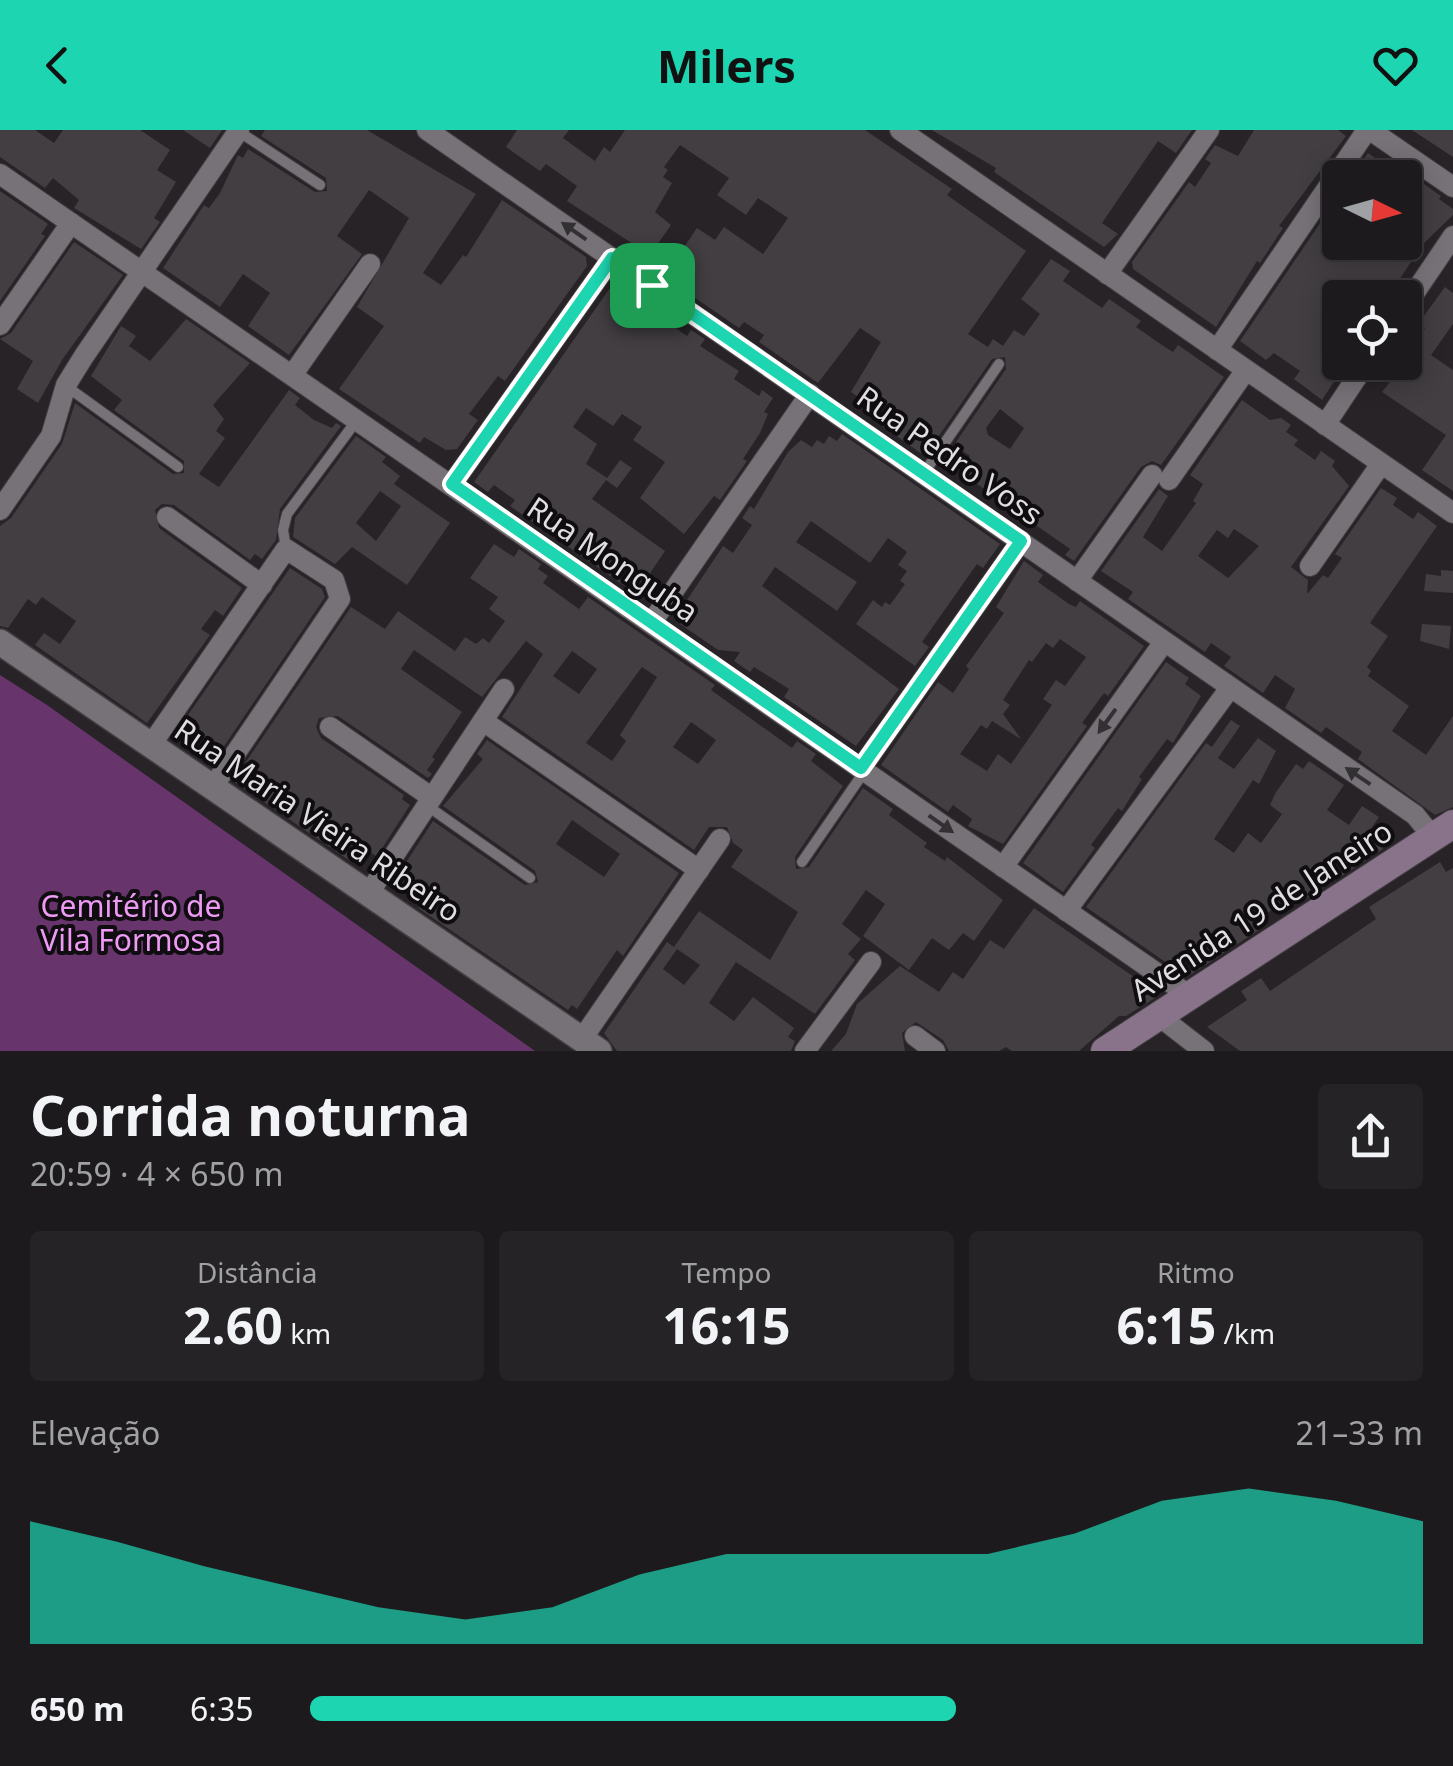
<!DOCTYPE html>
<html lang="pt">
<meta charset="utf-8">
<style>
:root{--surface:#1d1a1d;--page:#252326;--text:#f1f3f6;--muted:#a0a1a4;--line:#3b383b;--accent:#1dd5b1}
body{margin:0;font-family:"Noto Sans",sans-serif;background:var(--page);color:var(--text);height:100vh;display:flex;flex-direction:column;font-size:38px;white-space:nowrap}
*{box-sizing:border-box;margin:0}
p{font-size:32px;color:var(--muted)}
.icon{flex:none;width:55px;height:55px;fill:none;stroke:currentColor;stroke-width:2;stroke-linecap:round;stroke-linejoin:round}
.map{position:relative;height:921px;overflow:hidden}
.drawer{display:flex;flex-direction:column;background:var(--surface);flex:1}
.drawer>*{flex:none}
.needle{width:65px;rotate:95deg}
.fabs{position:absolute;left:1322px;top:30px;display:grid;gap:20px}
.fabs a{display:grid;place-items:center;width:100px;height:100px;border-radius:10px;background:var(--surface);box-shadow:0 5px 25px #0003,0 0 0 2px var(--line);font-size:50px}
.pin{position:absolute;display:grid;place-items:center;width:85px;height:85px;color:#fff;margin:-42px;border-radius:20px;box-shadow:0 5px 15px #0006}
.round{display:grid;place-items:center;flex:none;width:105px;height:105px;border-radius:10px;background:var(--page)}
.head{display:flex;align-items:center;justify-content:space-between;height:170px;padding:0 30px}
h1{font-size:55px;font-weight:700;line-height:75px}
.stats{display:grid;grid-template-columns:repeat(3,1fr);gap:15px;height:170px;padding:10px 30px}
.stats div{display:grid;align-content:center;border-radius:10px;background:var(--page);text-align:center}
.stats b{font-size:50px;font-weight:700}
.stats small{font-size:28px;font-weight:400}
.stats p{font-size:28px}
.chart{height:280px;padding:20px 30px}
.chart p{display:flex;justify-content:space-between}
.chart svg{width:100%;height:180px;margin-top:10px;fill:var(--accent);opacity:.7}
ul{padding:0 30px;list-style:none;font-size:32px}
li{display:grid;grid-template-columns:160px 120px 1fr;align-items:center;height:75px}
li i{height:25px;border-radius:12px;background:var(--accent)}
header{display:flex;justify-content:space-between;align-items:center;height:130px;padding:0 30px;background:var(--accent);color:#111;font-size:45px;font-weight:700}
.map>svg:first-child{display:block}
.green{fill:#67346c}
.building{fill:#423e42;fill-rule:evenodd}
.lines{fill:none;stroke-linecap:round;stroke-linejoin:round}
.service-casing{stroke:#423e42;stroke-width:12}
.minor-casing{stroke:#423e42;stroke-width:22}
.tertiary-casing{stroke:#423e42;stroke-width:28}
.secondary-casing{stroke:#423e42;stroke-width:30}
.service{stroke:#777277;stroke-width:10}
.minor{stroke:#777277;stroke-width:20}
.tertiary{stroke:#777277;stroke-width:25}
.secondary{stroke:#88738a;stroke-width:28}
.oneway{fill:#333033}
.route-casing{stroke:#fff;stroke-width:20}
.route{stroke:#1dd5b1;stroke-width:12}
.labels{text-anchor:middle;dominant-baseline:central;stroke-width:8;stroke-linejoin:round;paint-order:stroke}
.street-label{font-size:30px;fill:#e0dee1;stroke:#0f0d0f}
.park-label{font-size:30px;fill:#ee9af5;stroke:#0f0d0f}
</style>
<header><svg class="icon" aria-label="back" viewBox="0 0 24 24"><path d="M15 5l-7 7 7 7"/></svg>Milers<svg class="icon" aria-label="heart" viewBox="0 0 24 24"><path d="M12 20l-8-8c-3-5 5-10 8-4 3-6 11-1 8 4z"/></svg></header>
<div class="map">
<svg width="1453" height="921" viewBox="0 0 1453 921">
<rect width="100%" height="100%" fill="#272327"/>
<polygon class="green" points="0,545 47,575 535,921 0,921"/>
<g class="building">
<polygon points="0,0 35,0 54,13 63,0 140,0 170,20 157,40 176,52 154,88 160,92 141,119 74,78 79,70 53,48 45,58 0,27"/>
<polygon points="183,0 222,0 210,18"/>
<polygon points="265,0 367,0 476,64 423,143 441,155 463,125 466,127 502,70 586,127 587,136 505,251 498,246 469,284 478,290 457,319 446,320 424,307 420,313 339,259 384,196 357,177 409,88 369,60 337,106 362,124 289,225 248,196 270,163 243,144 220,177 163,138 204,75 209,78 220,63 238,25 243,28 248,19 315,62 327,61 326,48 261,6"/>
<path d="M517,0H569L563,8L595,31L604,17L610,22L625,0H865L952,59L947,65L1026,121L968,204L988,217L993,209L1003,216L1014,200L1024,206L1040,184L1021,169L1051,129L1070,141L1063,151L1102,178L1109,169L1141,191L1136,197L1162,215L1173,222L1178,215L1224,247L1161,335L1152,331L1141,337L1074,431L1065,425L1070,419L960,342L970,326L954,315L1006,239L1005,227L992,229L925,326L875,291L881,283L851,262L881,212L860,198L818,253L759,212L764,205L744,192L739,198L682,159L688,150L670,138L697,98L715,110L724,97L763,124L788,88L758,68L746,85L717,65L729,48L680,15L664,37L668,40L663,47L672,53L655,82L671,95L650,125L567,71L577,56L546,34L540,41L506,17ZM1000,279L1024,298L1010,319L988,305L986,298Z"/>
<polygon points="932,0 1192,0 1176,23 1158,11 1102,93 1118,104 1104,117 994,42 996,38"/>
<polygon points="1254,0 1338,0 1346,6 1279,96 1283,98 1260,133 1257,131 1216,197 1133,139 1132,132 1189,52 1195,57 1211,33 1205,29 1215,15 1238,26"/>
<polygon points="1412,0 1453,0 1453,27"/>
<polygon points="1368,23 1404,48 1351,48"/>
<polygon points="1414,47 1441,66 1439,69 1453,79 1453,85 1423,114 1395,156 1400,160 1395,168 1340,168 1343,238 1322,270 1294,249 1300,241 1274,223 1266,230 1240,211 1340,64 1340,112 1405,112 1405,49 1410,53"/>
<polygon points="0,61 48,94 41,104 45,106 0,171"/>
<polygon points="74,112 123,145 62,230 38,273 17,259 33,231 0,209 11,203"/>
<polygon points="617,148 663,180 659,186 687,206 691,200 705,209 700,216 739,241 734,249 759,266 762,260 773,268 764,282 768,284 760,303 743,329 747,331 720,370 714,366 684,404 640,368 665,332 633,310 642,297 622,284 613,296 586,278 573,297 597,314 586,334 607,348 620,330 632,338 617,358 606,350 592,369 665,421 636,464 510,376 515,370 494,355 488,362 474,352"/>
<polygon points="1445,157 1453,163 1453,194 1431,225 1453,240 1453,361 1422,340 1446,305 1382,262 1405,232 1425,198 1418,194"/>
<polygon points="186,189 250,233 213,275 224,289 216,301 225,308 199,344 219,357 289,260 300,268 295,275 314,290 332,298 336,293 341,296 280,379 276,410 262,429 255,424 250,430 174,375 162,374 155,380 159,398 242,458 223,486 215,480 201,499 210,505 147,593 35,515 44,503 60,514 76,491 42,467 36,475 28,469 8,498 0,496 0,396 11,388 62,314 75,273 173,344 184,343 184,331 114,280 122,270 91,246 121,196 136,206 129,216 150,231"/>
<path d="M1242,270L1270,290L1281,288L1291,295L1286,302L1298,310L1294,315L1315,330L1321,321L1335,331L1332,336L1349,356L1291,437L1308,450L1307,464L1323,445L1328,448L1342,428L1335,424L1381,358L1397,368L1393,375L1413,389L1418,382L1437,396L1370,493L1388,506L1367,537L1371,541L1368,546L1409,576L1392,601L1426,625L1453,586V677L1435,685L1358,629L1362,622L1326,597L1321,603L1285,578L1295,559L1275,545L1263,563L1224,536L1231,527L1211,513L1205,522L1128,469L1133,462L1101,441L1159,359L1168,366L1143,407L1162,421L1196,373L1193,371L1203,354L1190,345ZM1234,399L1259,416L1228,448L1198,426L1217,400L1228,408Z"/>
<polygon points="842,304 1000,414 983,438 977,434 922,512 929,517 915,536 856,494 873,470 882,477 885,472 890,475 905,454 900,451 907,441 898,435 907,422 888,408 870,433 811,391 796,412 857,452 837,481 775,437 762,456 899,559 856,616 784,567 789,559 754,537 750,542 734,531 740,522 718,520 680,494 686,487 679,482 723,416 733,423 752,395 742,388 750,376 754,379 788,322 801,310 812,317 817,310 824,314 829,306 837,311"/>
<path d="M356,306L386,327L382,332L400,346L394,354L450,393L407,455L352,417L335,434L293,407L295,388ZM380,361L401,376L376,411L356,393Z"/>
<path d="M494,414L514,427L519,419L541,434L538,439L548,446L543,453L579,479L588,467L715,555L711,560L792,618L797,611L816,624L811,631L843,656L795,727L796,739L809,737L863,658L893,679L889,685L927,713L924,717L945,731L947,727L1003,770L974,811L963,803L949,820L932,808L909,840L863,806L885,774L866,760L842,794L861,809L848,824L855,830L815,884L736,832L709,873L734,891L753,867L794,898L788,907L795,911L791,921H617L604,903L667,812L674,817L699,781L770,830L798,782L731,737L743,720L733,713L727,697H709L694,720L502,587L543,524L526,511L482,567L414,520L401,539L462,582L432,627L435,629L427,640L432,644L428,648L338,586L319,588L316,597L321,608L404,665L402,669L410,675L381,720L376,726L370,722L363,733L353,726L350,731L233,651L351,477L385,499L398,481L455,521L465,507L476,514L483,508L489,513L505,491L489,479L498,467L470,448ZM572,521L597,539L579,564L553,546ZM642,537L657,547L620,605L626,611L612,631L586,613ZM691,592L716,610L698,634L673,617ZM677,819L700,835L684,855L663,839Z"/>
<path d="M1024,431L1043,445L1038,452L1069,474L1076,477L1080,471L1144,516L1108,566L1104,563L1082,593L1087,596L1003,714L968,696L972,689L953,675L948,682L881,635L938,552L953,563L969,539L966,536L1004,483L996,477ZM1060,509L1086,527L1065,556L1056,550L1043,569L1052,575L1011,634L998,624L987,641L960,624L981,595L987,599L992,591L1021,609L1003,584L1010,575L1003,570L1029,530L1032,532L1046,513L1053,518Z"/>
<polygon points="290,438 322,459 325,467 214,631 199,625 187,617 194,607 189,602 197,591 188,585"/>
<polygon points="1441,440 1453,441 1453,463 1424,461 1426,444 1441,446"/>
<polygon points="1422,494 1451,496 1449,519 1420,511"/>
<polygon points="1166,532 1189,548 1185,554 1201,566 1173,613 1167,609 1139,647 1142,649 1122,681 1118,678 1091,715 1095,718 1063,762 1023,733"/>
<polygon points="1231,590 1240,596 1218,628 1234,639 1258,608 1276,621 1259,654 1253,650 1214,709 1234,723 1248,703 1261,713 1282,684 1270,675 1276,662 1296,634 1303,639 1309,631 1344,655 1327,680 1349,695 1362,676 1379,687 1370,700 1383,719 1303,771 1294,765 1257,790 1265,796 1187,847 1086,777 1206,613 1212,617"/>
<path d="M487,610L679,743L623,826L617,820L577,879L572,875L568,880L418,778L421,774L392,754L433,691L525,755L538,752L535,741L443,676L483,629L477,624ZM572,690L620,724L604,747L556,714Z"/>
<polygon points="1440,732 1446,742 1453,738 1453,921 1240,921 1207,897 1247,870 1241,861 1261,848 1270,861 1376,789 1369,777"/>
<polygon points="1034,778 1150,858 1155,868 1126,886 1119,886 1079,921 1012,921 1006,917 999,921 949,921 943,910 916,892 902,903 905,921 831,921 846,904 857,874 900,836 939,862 953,842 963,849 990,810 1004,819"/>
</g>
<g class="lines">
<g class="service-casing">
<g id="service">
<polyline points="238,1 320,55"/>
<polyline points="66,256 178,337"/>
<polyline points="924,343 999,234"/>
<polyline points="286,418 283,400 287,384 357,290"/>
<polyline points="426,675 530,748"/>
<polyline points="802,732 864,642"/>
</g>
</g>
<g class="minor-casing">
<g id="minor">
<polyline points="427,0 1415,685 1433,707"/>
<polyline points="900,0 1453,383"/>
<polyline points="1370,0 1453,57"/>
<polyline points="0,44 1190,866"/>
<polyline points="1107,144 1209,0"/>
<polyline points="1405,177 1453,106"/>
<polyline points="0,195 71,93"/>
<polyline points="1217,220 1367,0"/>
<polyline points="293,244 370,134"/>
<polyline points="1325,295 1367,232"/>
<polyline points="1169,350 1246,240"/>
<polyline points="452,354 612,128"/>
<polyline points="0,380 51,306 66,255 84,226 239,0"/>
<polyline points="167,387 262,455"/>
<polyline points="1310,436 1381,334"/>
<polyline points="1077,451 1152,345"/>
<polyline points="652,492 810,264"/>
<polyline points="483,591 699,740"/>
<polyline points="330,597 431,667"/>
<polyline points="151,615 286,419 334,450 340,469 212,658"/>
<polyline points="861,638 1021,411"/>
<polyline points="1003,737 1164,512"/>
<polyline points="369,763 504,559"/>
<polyline points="1066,781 1230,558"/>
<polyline points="1159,886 1204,921"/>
<polyline points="915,906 935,921"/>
<polyline points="582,909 720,709"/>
<polyline points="805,921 871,832"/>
</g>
</g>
<g class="tertiary-casing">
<polyline id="tertiary" points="0,512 599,921"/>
</g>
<g class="secondary-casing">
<polyline id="secondary" points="1105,921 1453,694"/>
</g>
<use href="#service" class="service"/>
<use href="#minor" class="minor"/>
<use href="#tertiary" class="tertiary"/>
<use href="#secondary" class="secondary"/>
</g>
<defs><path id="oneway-solid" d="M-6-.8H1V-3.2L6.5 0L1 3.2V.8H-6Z" transform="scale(2.5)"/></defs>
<g class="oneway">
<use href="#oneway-solid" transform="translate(574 101) rotate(-145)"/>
<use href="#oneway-solid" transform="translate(1107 591) rotate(126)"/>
<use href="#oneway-solid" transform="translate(1358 646) rotate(-146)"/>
<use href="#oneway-solid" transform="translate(941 694) rotate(35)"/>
</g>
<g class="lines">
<g class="route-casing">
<polygon id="route" points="612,128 1021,411 861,638 452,354"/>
</g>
<use href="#route" class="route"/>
</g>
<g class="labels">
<g class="street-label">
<text transform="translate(950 325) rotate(35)">Rua Pedro Voss</text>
<text transform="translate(613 429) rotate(34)">Rua Monguba</text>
<text transform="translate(318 690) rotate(34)">Rua Maria Vieira Ribeiro</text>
<text transform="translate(1261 780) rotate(-33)">Avenida 19 de Janeiro</text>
</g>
<g class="park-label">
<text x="131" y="775">Cemitério de<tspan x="131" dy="34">Vila Formosa</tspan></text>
</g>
</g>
</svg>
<div class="fabs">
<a><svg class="needle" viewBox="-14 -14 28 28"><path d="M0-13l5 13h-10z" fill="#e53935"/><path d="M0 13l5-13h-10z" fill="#a0a1a4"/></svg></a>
<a><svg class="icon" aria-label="locate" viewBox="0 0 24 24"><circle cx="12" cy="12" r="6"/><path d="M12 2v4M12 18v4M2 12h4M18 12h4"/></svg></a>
</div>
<div class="pin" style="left:652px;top:155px;background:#1e9e55"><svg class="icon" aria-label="arrive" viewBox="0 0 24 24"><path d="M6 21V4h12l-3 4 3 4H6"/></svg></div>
</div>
<section class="drawer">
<div class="head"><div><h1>Corrida noturna</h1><p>20:59 · 4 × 650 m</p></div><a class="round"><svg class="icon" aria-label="share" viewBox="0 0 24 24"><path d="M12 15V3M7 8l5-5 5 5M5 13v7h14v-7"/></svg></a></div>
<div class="stats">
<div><p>Distância</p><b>2.60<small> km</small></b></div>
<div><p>Tempo</p><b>16:15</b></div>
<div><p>Ritmo</p><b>6:15<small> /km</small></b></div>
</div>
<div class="chart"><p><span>Elevação</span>21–33 m</p>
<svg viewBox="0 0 160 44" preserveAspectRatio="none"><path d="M0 44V14L10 19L20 25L30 30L40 35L50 38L60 35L70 27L80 22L90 22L100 22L110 22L120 17L130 9L140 6L150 9L160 14V44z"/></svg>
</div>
<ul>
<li><b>650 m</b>6:35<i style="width:58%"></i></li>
</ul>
</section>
